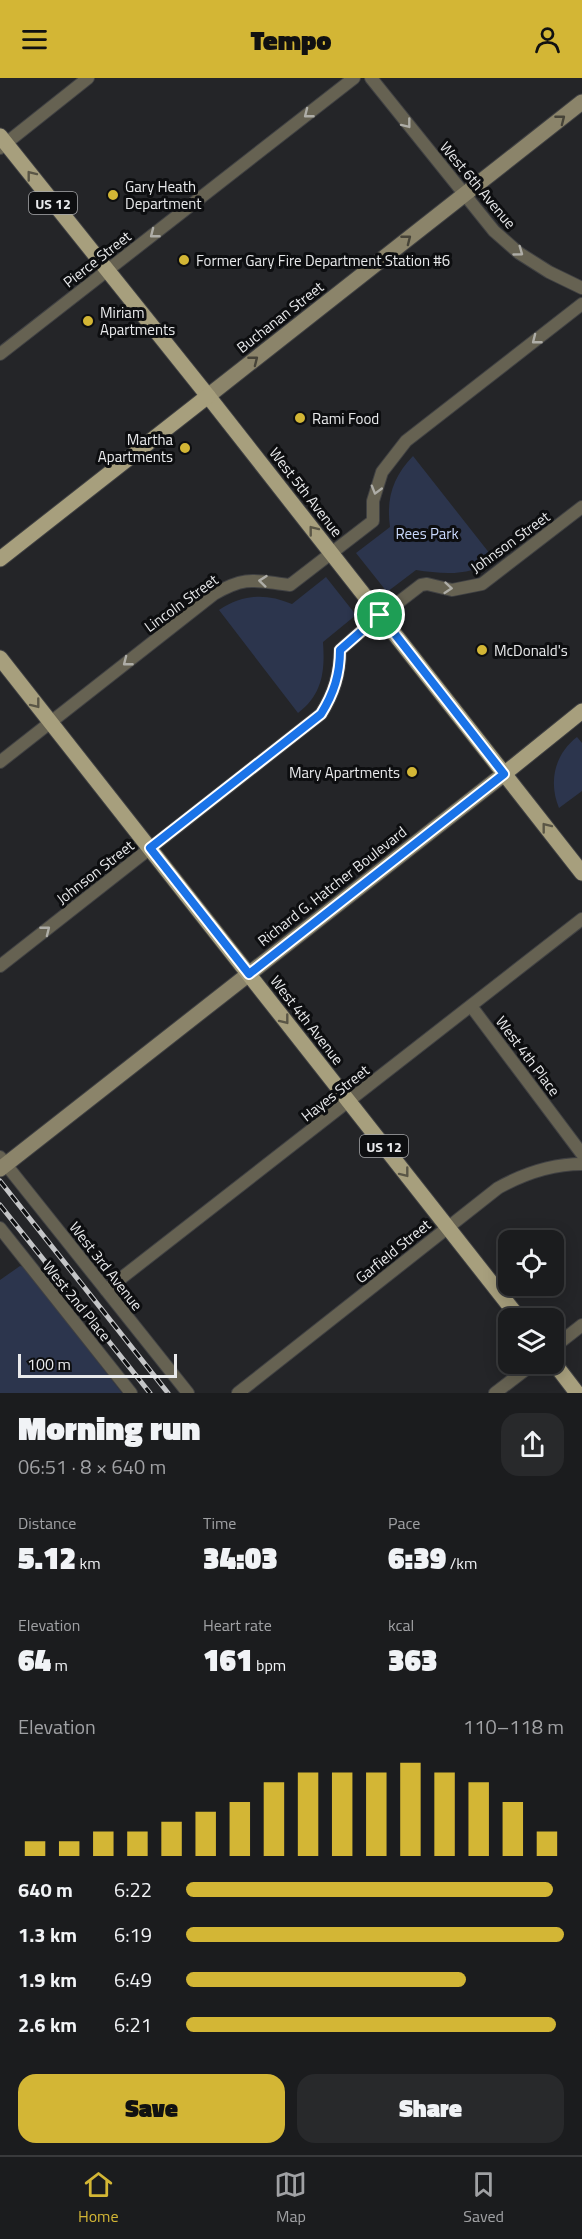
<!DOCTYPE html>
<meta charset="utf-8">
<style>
:root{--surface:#1b1c1e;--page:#28292b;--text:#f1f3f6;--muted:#a0a1a4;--line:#393a3c;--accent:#d3b635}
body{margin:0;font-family:"Titillium Web",sans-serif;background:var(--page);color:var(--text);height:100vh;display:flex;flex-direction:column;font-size:22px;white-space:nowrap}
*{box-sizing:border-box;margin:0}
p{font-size:20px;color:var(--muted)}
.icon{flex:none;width:33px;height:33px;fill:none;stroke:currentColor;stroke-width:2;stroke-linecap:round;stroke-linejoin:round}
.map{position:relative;height:1315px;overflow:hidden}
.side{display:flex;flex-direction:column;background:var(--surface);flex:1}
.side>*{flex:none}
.tools{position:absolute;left:498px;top:1152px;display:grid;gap:12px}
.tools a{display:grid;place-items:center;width:66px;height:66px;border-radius:12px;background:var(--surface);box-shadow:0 3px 15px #0003,0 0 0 2px var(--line);font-size:30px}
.scale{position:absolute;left:18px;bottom:15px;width:159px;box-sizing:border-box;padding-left:6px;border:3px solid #e9eaec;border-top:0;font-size:16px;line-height:21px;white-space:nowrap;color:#e9eaec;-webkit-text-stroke:4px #0d0e10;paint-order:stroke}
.pin{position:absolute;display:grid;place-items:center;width:51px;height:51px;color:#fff;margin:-26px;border:3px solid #fff;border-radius:50%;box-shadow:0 2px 6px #0007}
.round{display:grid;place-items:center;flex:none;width:63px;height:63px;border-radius:18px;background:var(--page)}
.head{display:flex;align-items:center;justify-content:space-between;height:102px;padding:0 18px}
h1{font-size:33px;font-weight:800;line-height:45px}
.figures{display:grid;grid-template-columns:repeat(3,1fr);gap:9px;height:102px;padding:6px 18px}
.figures div{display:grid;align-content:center}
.figures b{font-size:30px;font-weight:800}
.figures small{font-size:16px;font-weight:400}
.figures p{font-size:16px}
.chart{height:168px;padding:12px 18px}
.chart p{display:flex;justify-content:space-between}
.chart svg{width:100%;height:108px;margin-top:6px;stroke:var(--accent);stroke-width:6}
.action{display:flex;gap:12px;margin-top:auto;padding:12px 18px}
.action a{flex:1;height:69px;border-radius:18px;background:var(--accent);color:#111;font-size:24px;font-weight:800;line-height:69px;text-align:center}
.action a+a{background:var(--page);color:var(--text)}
ul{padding:0 18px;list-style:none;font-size:20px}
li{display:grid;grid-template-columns:96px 72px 1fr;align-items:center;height:45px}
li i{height:15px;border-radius:8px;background:var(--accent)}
header{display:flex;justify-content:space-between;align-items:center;height:78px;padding:0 18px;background:var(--accent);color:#111;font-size:27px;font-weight:800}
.tabs{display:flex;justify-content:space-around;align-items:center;height:84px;border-top:2px solid var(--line);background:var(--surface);font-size:16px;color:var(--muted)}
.tabs a{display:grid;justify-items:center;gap:3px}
.tabs .current{color:var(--accent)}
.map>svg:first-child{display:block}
.green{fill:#2c354d}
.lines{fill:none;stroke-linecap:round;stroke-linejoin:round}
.street-casing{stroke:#404143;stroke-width:14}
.secondary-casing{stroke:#404143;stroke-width:17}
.primary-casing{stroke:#404143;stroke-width:17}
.street{stroke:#666252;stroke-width:12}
.secondary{stroke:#8b846a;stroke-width:15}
.primary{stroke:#a79f7d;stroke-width:15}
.rail-casing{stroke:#c4c5c7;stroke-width:5}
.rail{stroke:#0d0e10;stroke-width:3;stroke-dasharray:9;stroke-linecap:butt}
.oneway{stroke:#aeada7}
.oneway2{stroke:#464338}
.oneway3{stroke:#5a5646}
.route-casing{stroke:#fff;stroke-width:12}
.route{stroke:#1a73e8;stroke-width:8}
.poi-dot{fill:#d3b635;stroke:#0d0e10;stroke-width:2}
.labels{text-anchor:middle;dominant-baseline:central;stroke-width:6;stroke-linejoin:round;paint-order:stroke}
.shield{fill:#0d0e10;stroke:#a7a8aa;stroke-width:1.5}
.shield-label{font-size:14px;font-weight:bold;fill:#e9eaec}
.street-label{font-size:15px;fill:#e9eaec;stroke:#0d0e10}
.poi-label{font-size:15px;fill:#e9eaec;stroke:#0d0e10;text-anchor:start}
.park-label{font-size:15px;fill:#c9d8fc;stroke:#0d0e10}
</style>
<header><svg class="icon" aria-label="menu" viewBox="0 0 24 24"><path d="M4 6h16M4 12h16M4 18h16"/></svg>Tempo<svg class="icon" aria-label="person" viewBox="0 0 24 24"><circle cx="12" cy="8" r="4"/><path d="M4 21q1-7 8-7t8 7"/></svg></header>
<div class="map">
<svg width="582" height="1315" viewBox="0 0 582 1315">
<rect width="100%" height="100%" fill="#242528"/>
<g class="green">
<path d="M413,378L494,481C471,499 443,496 416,492L387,514L356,475L390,449C386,420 393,399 413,378Z"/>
<path d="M326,499L356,537L323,564C325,592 323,616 298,635L219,532C243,516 266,515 292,526Z"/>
<path d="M577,659L582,665V713L559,730C548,703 555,676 577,659Z"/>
<polygon points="20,1188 24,1189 122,1315 0,1315 0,1202"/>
</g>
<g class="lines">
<g class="street-casing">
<g id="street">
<polyline points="371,0 494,153 519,175 549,194 582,210"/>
<polyline points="0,70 88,0"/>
<polyline points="0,276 354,0"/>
<path d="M0,684L214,516C247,497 255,503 290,507L373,443V423L382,394L406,363L582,226"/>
<path d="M0,888L321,636C334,615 340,596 340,572L365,550L421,507L427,506L452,512L482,506L582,429"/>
<polyline points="471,928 582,1076"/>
<polyline points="0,1079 188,1315"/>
<polyline points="0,1150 131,1315"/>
<polyline points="106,1212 582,841"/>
<polyline points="554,1269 582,1247"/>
<path d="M238,1315L498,1110C525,1095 551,1086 582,1086"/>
<polyline points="495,1315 533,1286"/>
</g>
</g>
<g class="secondary-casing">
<g id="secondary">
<polyline points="208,318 582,24"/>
<polyline points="0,1091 504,696"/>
</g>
</g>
<g class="primary-casing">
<g id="primary">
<polyline points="0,58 208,318 582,795"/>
<polyline points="0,481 208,318"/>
<polyline points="0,580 519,1240"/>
<polyline points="504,696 582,633"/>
<polyline points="554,1285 577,1315"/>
</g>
</g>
<use href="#street" class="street"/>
<use href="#secondary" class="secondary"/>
<use href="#primary" class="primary"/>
<g class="rail-casing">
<g id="rail">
<polyline points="0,1103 168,1315"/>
<polyline points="0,1127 150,1315"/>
</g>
</g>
<use href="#rail" class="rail"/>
</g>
<defs><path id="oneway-chevron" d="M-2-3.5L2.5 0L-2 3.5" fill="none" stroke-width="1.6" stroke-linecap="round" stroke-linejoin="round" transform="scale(1.5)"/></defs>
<g class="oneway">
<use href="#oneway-chevron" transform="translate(308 36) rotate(142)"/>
<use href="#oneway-chevron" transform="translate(407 46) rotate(52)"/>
<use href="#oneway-chevron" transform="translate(154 156) rotate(142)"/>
<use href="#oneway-chevron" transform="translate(519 174) rotate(36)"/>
<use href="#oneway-chevron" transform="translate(536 262) rotate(142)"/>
<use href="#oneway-chevron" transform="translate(376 412) rotate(106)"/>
<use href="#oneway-chevron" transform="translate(263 503) rotate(-174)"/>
<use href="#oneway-chevron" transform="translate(448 510) rotate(5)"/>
<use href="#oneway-chevron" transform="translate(127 584) rotate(142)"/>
<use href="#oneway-chevron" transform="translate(46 852) rotate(-38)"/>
</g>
<g class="oneway2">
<use href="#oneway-chevron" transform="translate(561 41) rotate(-38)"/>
<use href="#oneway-chevron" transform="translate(407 161) rotate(-38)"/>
<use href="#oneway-chevron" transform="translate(254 282) rotate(-38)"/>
</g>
<g class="oneway3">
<use href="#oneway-chevron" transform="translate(31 97) rotate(-128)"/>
<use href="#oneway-chevron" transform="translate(313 452) rotate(-128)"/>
<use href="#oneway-chevron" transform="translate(36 626) rotate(52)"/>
<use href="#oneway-chevron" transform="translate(546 749) rotate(-128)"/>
<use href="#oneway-chevron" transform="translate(285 942) rotate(52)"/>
<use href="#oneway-chevron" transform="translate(405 1095) rotate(52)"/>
</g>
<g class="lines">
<g class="route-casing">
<path id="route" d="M380,537L504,696L249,896L150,770L321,636C334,615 340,596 340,572Z"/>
</g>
<use href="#route" class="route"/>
</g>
<g class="poi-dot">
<circle cx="113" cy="117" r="6"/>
<circle cx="184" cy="182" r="6"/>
<circle cx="88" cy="243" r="6"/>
<circle cx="300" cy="340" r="6"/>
<circle cx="185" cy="370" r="6"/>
<circle cx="482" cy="572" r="6"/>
<circle cx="412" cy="694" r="6"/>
</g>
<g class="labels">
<g class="shield">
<rect x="29" y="114" width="48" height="22" rx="4.5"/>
<rect x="360" y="1057" width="48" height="22" rx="4.5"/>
</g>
<g class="shield-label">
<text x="53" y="125">US 12</text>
<text x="384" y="1068">US 12</text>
</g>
<g class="street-label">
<text transform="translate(478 107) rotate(50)">West 6th Avenue</text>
<text transform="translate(97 181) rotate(-38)">Pierce Street</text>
<text transform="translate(280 239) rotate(-38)">Buchanan Street</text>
<text transform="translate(306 414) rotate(52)">West 5th Avenue</text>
<text transform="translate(510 464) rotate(-36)">Johnson Street</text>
<text transform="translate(181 525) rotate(-36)">Lincoln Street</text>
<text transform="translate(95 794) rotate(-38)">Johnson Street</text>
<text transform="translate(332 808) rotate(-38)">Richard G. Hatcher Boulevard</text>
<text transform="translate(307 942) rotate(52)">West 4th Avenue</text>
<text transform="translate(528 978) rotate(53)">West 4th Place</text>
<text transform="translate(335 1015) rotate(-38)">Hayes Street</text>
<text transform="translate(393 1173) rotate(-39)">Garfield Street</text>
<text transform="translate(106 1188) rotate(52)">West 3rd Avenue</text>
<text transform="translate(77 1223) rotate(51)">West 2nd Place</text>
</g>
<g class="poi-label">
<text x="125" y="108">Gary Heath<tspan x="125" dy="17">Department</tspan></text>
<text x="196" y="182">Former Gary Fire Department Station #6</text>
<text x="100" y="234">Miriam<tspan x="100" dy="17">Apartments</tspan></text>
<text x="312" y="340">Rami Food</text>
<text x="173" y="361" text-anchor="end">Martha<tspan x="173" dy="17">Apartments</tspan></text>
<text x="494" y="572">McDonald's</text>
<text x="400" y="694" text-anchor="end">Mary Apartments</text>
</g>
<g class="park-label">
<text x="427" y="455">Rees Park</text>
</g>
</g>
</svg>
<div class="tools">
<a><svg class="icon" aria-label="locate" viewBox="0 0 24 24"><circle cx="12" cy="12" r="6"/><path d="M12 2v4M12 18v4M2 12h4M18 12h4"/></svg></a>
<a><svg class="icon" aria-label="layers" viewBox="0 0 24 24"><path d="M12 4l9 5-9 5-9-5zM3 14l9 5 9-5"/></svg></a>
</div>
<div class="scale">100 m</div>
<div class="pin" style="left:380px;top:537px;background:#1e9e55"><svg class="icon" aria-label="arrive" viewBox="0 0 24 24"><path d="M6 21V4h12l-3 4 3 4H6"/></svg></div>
</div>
<section class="side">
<div class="head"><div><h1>Morning run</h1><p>06:51 · 8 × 640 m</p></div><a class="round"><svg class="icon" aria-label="share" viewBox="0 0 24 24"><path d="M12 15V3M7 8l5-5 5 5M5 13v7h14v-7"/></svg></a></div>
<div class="figures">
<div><p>Distance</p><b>5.12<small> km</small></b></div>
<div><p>Time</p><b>34:03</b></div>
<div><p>Pace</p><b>6:39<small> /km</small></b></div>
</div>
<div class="figures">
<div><p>Elevation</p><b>64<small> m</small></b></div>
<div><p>Heart rate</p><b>161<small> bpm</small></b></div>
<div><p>kcal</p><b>363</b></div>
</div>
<div class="chart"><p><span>Elevation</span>110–118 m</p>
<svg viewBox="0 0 160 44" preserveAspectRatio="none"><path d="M5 44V38M15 44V38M25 44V34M35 44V34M45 44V30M55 44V26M65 44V22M75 44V14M85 44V10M95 44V10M105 44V10M115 44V6M125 44V10M135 44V14M145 44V22M155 44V34"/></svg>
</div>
<ul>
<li><b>640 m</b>6:22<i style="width:97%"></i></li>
<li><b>1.3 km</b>6:19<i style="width:100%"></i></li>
<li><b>1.9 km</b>6:49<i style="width:74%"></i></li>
<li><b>2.6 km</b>6:21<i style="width:98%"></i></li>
</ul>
<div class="action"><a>Save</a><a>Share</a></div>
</section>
<nav class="tabs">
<a class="current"><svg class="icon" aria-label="home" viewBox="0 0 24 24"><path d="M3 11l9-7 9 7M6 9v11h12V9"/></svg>Home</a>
<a><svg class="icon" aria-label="map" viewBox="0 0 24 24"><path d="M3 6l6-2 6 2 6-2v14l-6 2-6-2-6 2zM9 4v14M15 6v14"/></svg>Map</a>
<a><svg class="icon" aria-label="saved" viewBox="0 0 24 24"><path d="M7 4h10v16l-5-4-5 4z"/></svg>Saved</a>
</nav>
